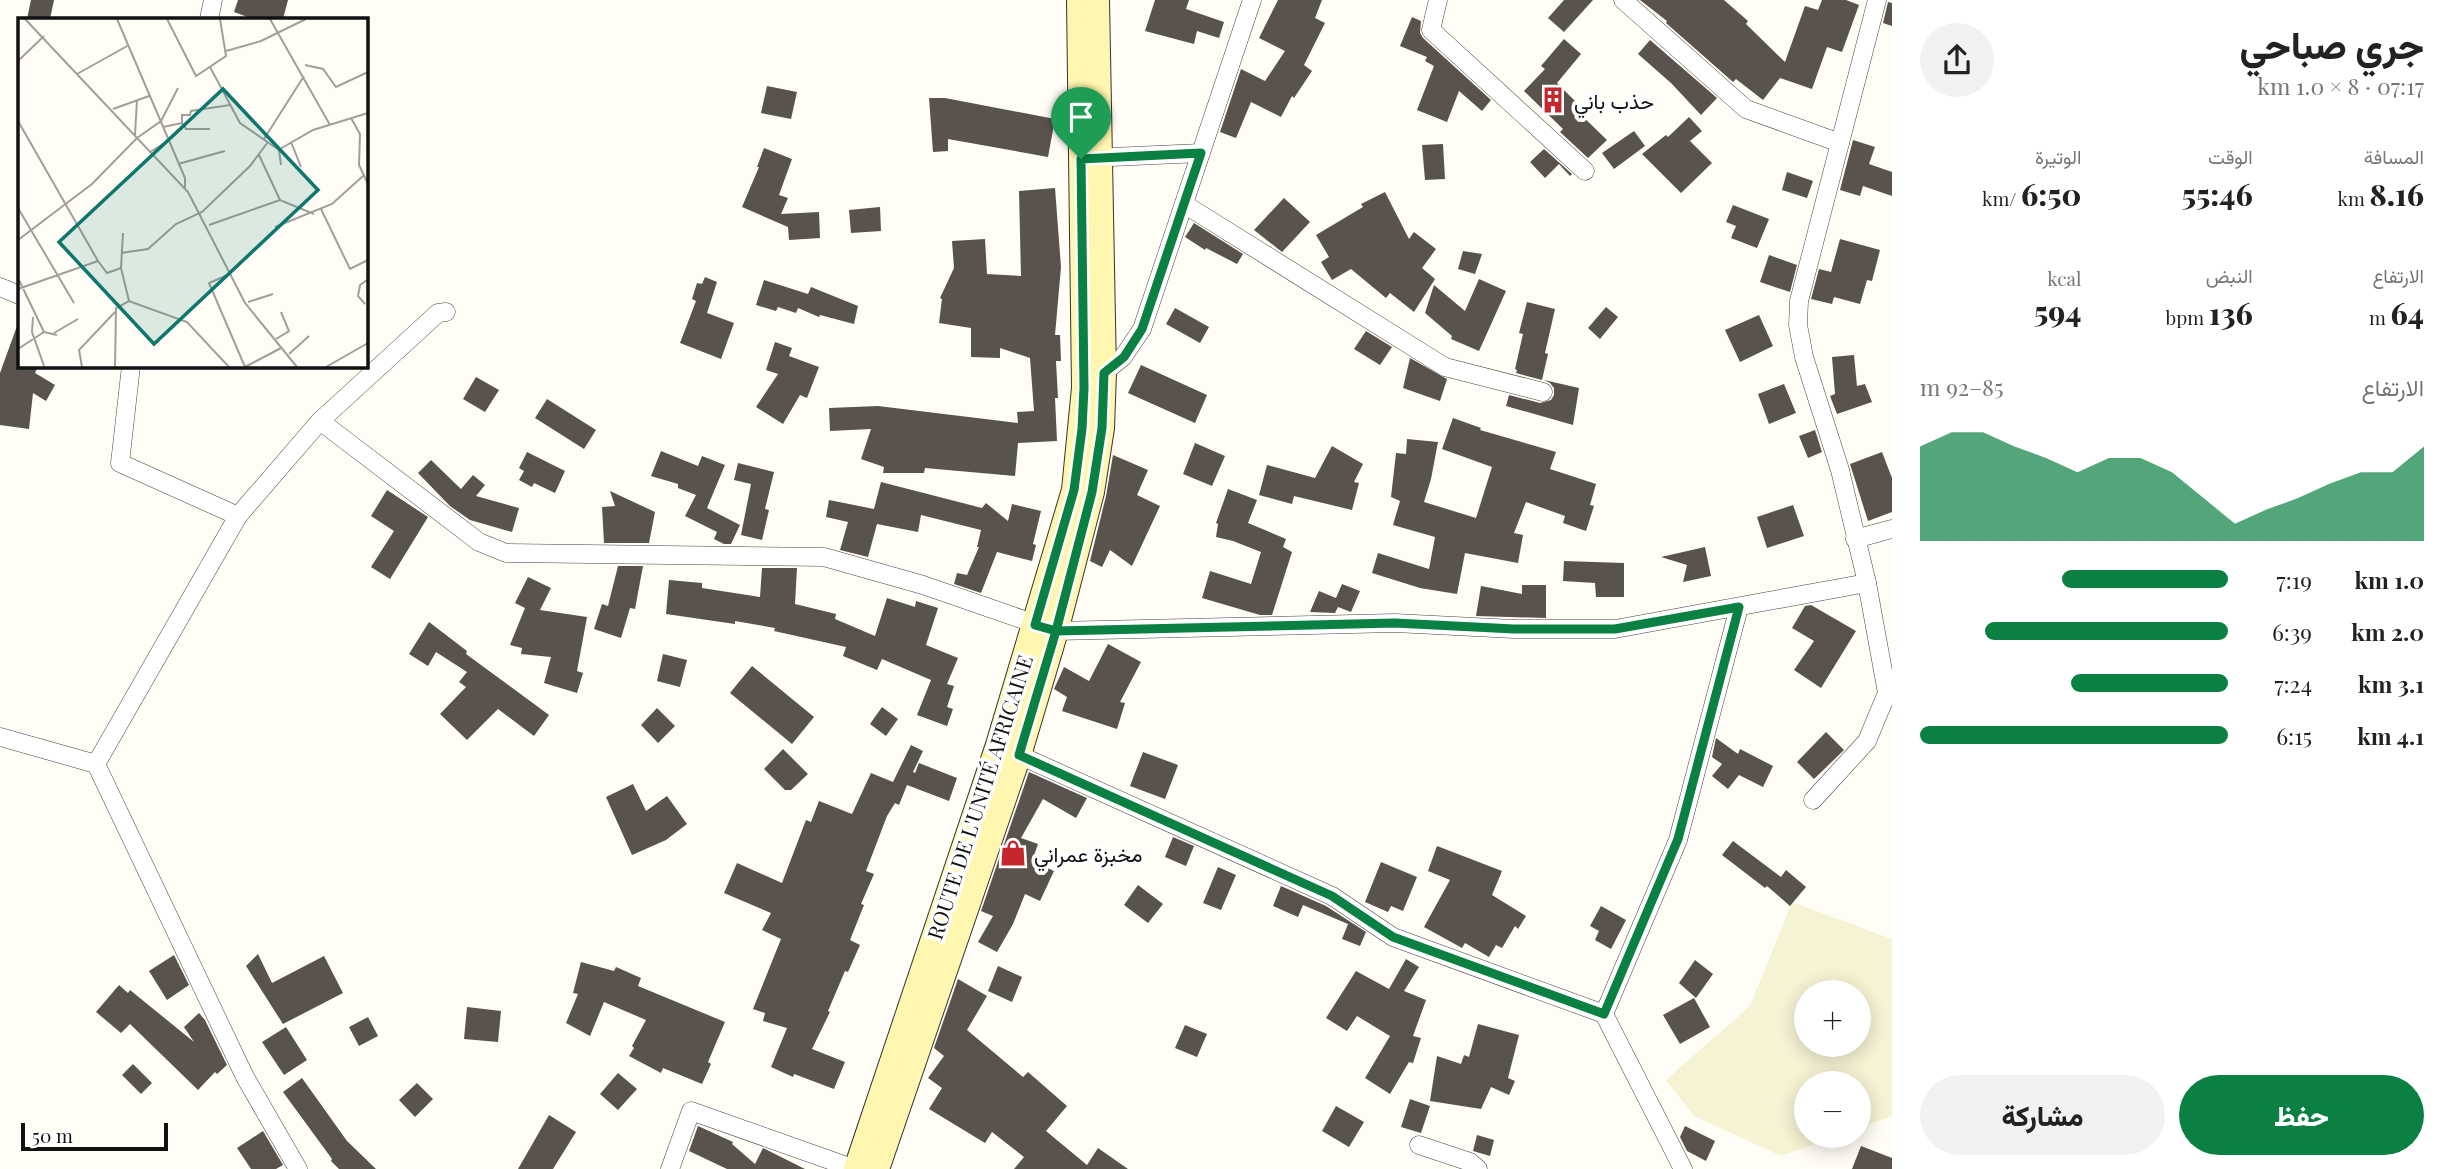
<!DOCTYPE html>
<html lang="ar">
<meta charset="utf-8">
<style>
:root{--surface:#fff;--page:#f2f2f2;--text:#222;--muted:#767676;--accent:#0b8043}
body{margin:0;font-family:"Playfair Display",Vazirmatn,serif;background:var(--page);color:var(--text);direction:rtl;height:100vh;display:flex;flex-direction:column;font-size:26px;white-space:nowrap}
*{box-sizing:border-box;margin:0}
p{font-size:23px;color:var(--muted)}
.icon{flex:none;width:38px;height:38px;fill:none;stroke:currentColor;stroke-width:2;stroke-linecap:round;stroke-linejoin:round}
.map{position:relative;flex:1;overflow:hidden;direction:ltr}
.details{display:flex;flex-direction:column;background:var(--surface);width:560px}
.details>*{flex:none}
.controls{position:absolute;left:1794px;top:980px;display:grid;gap:14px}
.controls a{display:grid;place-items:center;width:77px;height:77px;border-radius:50%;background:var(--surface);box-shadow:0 4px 18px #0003;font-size:35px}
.scale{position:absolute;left:21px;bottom:18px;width:147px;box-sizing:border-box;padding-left:7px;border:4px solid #111;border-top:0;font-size:19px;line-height:24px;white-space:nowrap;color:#111;-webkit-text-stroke:5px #fff;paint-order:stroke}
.pin{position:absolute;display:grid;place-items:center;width:60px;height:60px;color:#fff;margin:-72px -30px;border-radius:50% 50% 50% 0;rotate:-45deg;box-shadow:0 0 7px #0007}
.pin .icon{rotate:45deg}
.round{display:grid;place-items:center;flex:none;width:74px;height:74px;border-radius:37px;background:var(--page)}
.headline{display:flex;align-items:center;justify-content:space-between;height:119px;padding:0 28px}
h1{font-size:38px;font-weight:800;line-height:52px}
.metrics{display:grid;grid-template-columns:repeat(3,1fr);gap:10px;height:119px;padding:7px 28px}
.metrics div{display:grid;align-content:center}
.metrics b{font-size:30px;font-weight:800}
.metrics small{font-size:19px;font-weight:400}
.metrics p{font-size:19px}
.chart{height:196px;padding:14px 28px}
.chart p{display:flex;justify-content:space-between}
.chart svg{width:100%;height:126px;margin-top:7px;fill:var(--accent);opacity:.7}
.primary-button{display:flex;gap:14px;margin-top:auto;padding:14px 28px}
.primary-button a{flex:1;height:80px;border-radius:42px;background:var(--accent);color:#fff;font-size:28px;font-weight:800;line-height:80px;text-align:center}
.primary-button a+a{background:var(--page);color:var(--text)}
ul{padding:0 28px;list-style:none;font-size:23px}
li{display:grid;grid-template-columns:112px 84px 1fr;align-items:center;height:52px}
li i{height:18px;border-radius:9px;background:var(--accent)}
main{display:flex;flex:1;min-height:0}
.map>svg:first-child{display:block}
.farmland{fill:#f6f3d4;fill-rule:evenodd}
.building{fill:#5a524d}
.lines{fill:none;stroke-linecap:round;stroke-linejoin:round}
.street-casing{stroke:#444;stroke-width:19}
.secondary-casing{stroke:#333;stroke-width:26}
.street{stroke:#fff;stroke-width:18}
.secondary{stroke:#fff6b0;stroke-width:24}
.route-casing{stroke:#fff;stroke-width:14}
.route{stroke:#0b8043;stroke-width:9}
.labels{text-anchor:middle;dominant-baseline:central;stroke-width:7;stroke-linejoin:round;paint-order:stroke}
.poi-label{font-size:21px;fill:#111;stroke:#fff;text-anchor:start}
.street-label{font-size:21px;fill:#111;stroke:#fff}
.inset-road{fill:none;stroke:#a09f9a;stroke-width:2}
.view{fill:#0f766e;fill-opacity:0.15;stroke:#0f766e;stroke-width:3.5}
.inset-edge{fill:none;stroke:#111;stroke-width:3.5}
</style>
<main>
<section class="details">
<div class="headline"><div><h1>جري صباحي</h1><p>07:17 · 8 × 1.0 km</p></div><a class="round"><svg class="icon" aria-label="share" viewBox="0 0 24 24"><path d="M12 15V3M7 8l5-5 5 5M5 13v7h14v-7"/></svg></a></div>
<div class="metrics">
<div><p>المسافة</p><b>8.16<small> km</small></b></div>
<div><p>الوقت</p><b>55:46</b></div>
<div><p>الوتيرة</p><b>6:50<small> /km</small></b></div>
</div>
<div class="metrics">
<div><p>الارتفاع</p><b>64<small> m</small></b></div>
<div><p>النبض</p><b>136<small> bpm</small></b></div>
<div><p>kcal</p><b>594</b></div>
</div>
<div class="chart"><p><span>الارتفاع</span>85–92 m</p>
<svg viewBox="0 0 160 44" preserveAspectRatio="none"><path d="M0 44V11L10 6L20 6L30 11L40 15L50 20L60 15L70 15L80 20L90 29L100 38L110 33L120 29L130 24L140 20L150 20L160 11V44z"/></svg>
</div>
<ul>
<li><b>1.0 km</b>7:19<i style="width:54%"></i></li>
<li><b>2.0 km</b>6:39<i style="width:79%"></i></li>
<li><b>3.1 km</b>7:24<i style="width:51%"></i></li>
<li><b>4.1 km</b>6:15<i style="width:100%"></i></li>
</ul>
<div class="primary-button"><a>حفظ</a><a>مشاركة</a></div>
</section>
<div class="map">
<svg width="1892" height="1169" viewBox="0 0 1892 1169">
<rect width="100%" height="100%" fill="#fffdf5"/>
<path class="farmland" d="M1792,902L1892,939V1116L1859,1128L1858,1083H1806V1136H1837L1781,1156L1694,1116L1666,1080L1750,1006ZM1806,992H1858V1045H1806Z"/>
<g class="building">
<polygon points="31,0 54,0 50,19 27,19"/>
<polygon points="238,0 288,0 283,19 253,19 234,12"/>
<polygon points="1155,0 1189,0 1186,9 1224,22 1219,38 1197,31 1194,44 1145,31"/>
<polygon points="1278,0 1322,0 1315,18 1325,23 1304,65 1312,71 1294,98 1292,96 1281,117 1251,102 1236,138 1220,132 1241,69 1265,81 1285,51 1259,38"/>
<polygon points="1564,0 1593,0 1564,32 1548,18"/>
<polygon points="1640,0 1724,0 1748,21 1746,24 1785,62 1805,6 1818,10 1822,0 1846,0 1859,5 1842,52 1827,47 1812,89 1780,78 1763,100 1736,79 1733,82 1666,23 1667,21"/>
<polygon points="1888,2 1892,3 1892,26 1883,23"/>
<polygon points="1412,17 1421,21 1420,33 1423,38 1491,100 1482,111 1459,91 1447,122 1417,110 1434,66 1425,61 1427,57 1400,46"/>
<polygon points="1564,39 1581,54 1557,83 1580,106 1576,110 1607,140 1588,158 1560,132 1563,129 1524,91 1545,69 1541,66"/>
<polygon points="1650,40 1717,98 1701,115 1671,83 1638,54"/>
<polygon points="767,86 797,92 791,119 761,113"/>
<polygon points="929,98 945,98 1055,119 1048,157 948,139 948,151 933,152"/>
<polygon points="1689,117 1702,131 1690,141 1712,163 1681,193 1642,154 1666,135 1668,137"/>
<polygon points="1634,131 1645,146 1614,169 1602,153"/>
<polygon points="1853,140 1875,147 1869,164 1892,172 1892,196 1863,186 1860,196 1840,190"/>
<polygon points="1443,144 1445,179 1425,180 1422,145"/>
<polygon points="764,148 792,159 779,195 788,198 781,214 819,212 820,238 789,240 788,227 742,207 759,167 757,167"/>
<polygon points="1544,149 1572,174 1570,176 1559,164 1545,178 1530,162"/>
<polygon points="1787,172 1813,181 1807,198 1782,190"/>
<polygon points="1055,188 1061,267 1055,335 1060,335 1061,361 1056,361 1058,398 1055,398 1057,441 1018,443 1015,476 925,468 924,473 883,473 884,467 861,459 871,429 830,431 829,408 878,406 1018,423 1017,412 1034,411 1030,358 1000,348 1000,358 971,357 971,328 939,323 942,299 940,298 954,268 952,241 985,239 987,274 1021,276 1019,191"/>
<polygon points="1385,192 1409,239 1414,232 1436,249 1422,268 1435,279 1414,312 1390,293 1386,298 1351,269 1332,280 1321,262 1329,257 1316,235 1363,207 1361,204"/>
<polygon points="1284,198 1310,222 1282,252 1254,230"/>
<polygon points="1733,205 1769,219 1757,248 1731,238 1736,226 1726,222"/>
<polygon points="880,207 881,231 851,233 849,210"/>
<polygon points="1194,223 1243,254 1237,264 1206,248 1205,250 1185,237"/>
<polygon points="1840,239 1880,250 1872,281 1867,280 1860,304 1834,297 1832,304 1811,299 1819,269 1831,272"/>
<polygon points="1463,251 1482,254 1475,274 1458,269"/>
<polygon points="1769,255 1797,265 1790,292 1760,282"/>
<polygon points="705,277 717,282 707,313 734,323 721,359 680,343 696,301 692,299 697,283 702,284"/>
<polygon points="1479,279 1506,291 1479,351 1451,339 1452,336 1425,313 1434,285 1465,311"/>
<polygon points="764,280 808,294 811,287 858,306 854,324 820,315 819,317 798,308 796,313 778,307 776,311 756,305"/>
<polygon points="1527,302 1555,309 1545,353 1548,354 1542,380 1516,373 1517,370 1515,369 1523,334 1519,333"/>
<polygon points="1606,307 1618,317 1600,339 1588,328"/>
<polygon points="1175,308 1209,327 1200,343 1166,324"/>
<polygon points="1759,315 1773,346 1740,362 1725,330"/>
<polygon points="17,326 19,326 19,366 38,366 35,373 55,385 46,401 33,393 29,429 0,425 0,373"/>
<polygon points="1366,331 1392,347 1380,365 1354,349"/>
<polygon points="775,342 792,348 789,356 819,367 807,398 800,395 783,424 756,407 778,374 766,370"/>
<polygon points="1854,355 1857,386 1865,384 1872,402 1837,414 1830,396 1835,394 1832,357"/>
<polygon points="1410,358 1447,379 1440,401 1403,388"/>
<polygon points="1141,365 1207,395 1195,423 1128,393"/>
<polygon points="476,377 499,390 485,412 463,399"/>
<polygon points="1544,380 1579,388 1573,425 1506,406 1509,395 1540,403 1551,400 1554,395 1554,388 1550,383"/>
<polygon points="1784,384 1796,413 1769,424 1758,394"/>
<polygon points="547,399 596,430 584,449 535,418"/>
<polygon points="1453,418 1481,428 1480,430 1556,452 1550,469 1596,484 1590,505 1594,506 1586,531 1563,523 1565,516 1526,502 1514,533 1523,535 1518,563 1465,553 1457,594 1420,588 1372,573 1378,553 1429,569 1435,537 1393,525 1400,501 1391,497 1396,453 1406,454 1407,439 1438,442 1431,479 1424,502 1476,518 1492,467 1442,449"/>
<polygon points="1815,430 1822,452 1808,458 1799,436"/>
<polygon points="1195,443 1225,456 1212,486 1183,474"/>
<polygon points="1332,446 1363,464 1354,482 1359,483 1352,510 1294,496 1292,504 1259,495 1267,465 1315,478"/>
<polygon points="661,451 698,466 702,456 725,465 707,508 740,525 731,544 724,544 714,539 717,532 685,516 696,495 678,488 678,484 651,476"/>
<polygon points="527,452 565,471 555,493 534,483 532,487 519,480 524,471 519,468"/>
<polygon points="1882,452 1892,478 1892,512 1868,521 1850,464"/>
<polygon points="1113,455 1148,470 1137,495 1160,506 1132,566 1110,550 1102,567 1090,561 1106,496"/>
<polygon points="431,460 461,489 473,475 485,485 476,496 519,508 512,532 470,520 450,506 418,473"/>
<polygon points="738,463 774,472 765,509 769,510 762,540 741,535 751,484 734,480"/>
<polygon points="881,482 982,508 986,503 1008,521 1012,504 1041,511 1033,544 1036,545 1032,561 997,552 981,593 954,584 957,573 967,575 979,547 977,547 981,530 921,515 918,532 877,524 868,557 840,550 848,522 826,517 829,500 874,509"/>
<polygon points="1228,489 1257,500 1248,523 1286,539 1283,547 1292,552 1272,615 1260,615 1202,598 1210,571 1251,584 1261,552 1233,541 1216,537 1218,524 1216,523"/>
<polygon points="387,490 428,517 390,579 371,567 394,531 371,516"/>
<polygon points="610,491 655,512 649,543 604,543 602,507 615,506"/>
<polygon points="1793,505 1804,536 1767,548 1757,517"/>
<polygon points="1705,547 1711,576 1683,582 1687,565 1661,557"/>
<polygon points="1564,561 1624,563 1624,597 1596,597 1595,583 1563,581"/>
<polygon points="618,566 643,566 635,609 630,608 621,638 594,629 602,604 608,606"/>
<polygon points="762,568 797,568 795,604 836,614 835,619 875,636 887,598 915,607 916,601 938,608 926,645 958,658 947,684 954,686 947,707 953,709 947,726 917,715 931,680 882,659 877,670 843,656 846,647 774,631 775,628 735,621 735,624 666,614 669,580 702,583 702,588 760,597"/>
<polygon points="528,577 551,588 540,610 587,617 577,671 583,673 577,693 544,683 551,657 521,654 522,648 510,645 525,608 515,603"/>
<polygon points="1342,584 1360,591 1351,612 1338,607 1335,613 1310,612 1319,591 1336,598"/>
<polygon points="1522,585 1546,585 1546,618 1476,616 1481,586 1522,594"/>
<polygon points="1811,605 1856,631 1821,688 1794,670 1814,641 1792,628 1805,606"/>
<polygon points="429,622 467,651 466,654 549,715 534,736 498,709 467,740 440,714 466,687 459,682 467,672 436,652 428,666 409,654"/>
<polygon points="1108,644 1141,662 1120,702 1125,703 1117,729 1062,711 1067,697 1054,689 1064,667 1089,681"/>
<polygon points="663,654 687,660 680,687 657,681"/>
<polygon points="752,666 814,717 792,744 730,693"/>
<polygon points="882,707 898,719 886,736 870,724"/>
<polygon points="657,708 675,726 658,743 641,725"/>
<polygon points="1826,732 1844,750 1814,779 1797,762"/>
<polygon points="1716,738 1738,754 1740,749 1773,766 1763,787 1739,775 1728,789 1712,776 1722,764 1712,757"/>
<polygon points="911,745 923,751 913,772 915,773 919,763 957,778 949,801 907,785 899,805 895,803 887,816 866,871 874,874 861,904 864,905 850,940 860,945 848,972 845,971 828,1011 830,1012 812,1049 845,1062 834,1089 794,1074 793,1077 771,1067 787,1028 763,1021 765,1013 753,1009 781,939 762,930 771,913 724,893 737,863 782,883 806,820 811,822 819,801 852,814 871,773 893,782"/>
<polygon points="783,749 808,774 791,790 785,790 764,769"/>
<polygon points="1143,752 1178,765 1165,799 1130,786"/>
<polygon points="1029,772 1087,798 1076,818 1043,799 1021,838 1038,844 1032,861 1054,871 1040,901 1025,894 1013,924 997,952 978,942 993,916 981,911"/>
<polygon points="633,784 646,811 667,796 687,824 666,840 632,855 606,797"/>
<polygon points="1173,837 1194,846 1186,866 1165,857"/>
<polygon points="1733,841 1781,877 1786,870 1806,887 1790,906 1767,886 1765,888 1722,855"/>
<polygon points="1437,846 1502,871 1492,895 1526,916 1518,929 1515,926 1502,948 1496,945 1489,957 1465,943 1462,948 1424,927 1450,880 1428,871"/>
<polygon points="1381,862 1417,877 1403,911 1391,906 1388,912 1365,902"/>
<polygon points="1218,867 1236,875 1221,910 1203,903"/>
<polygon points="1138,885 1163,904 1148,923 1124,905"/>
<polygon points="1281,886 1326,906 1366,932 1360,946 1342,939 1348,924 1303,905 1298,917 1273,906"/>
<polygon points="1601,906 1626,920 1611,949 1595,940 1599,931 1590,926"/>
<polygon points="258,954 272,983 324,956 343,993 283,1024 246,966"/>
<polygon points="174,955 189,985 167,1000 149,971"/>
<polygon points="1406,959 1419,967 1404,991 1426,1000 1413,1036 1421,1038 1413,1063 1409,1062 1390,1094 1365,1078 1390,1036 1357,1016 1347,1031 1326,1018 1356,971 1389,989"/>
<polygon points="1695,960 1713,974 1696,998 1679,983"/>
<polygon points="581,962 614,971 616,967 641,978 638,986 725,1022 708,1062 711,1064 702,1084 663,1068 661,1073 629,1056 634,1048 632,1046 646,1020 604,1002 590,1036 566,1023 578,994 573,993"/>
<polygon points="998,966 1022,977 1012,1002 988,991"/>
<polygon points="958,979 987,996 967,1030 1023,1077 1028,1072 1067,1106 1046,1131 1087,1165 1098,1148 1128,1169 1014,1169 1024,1157 992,1132 985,1143 929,1109 942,1088 928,1078 944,1056 934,1048"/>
<polygon points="119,985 128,993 130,990 194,1042 184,1027 199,1013 205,1020 227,1065 217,1074 215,1072 198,1090 130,1024 121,1033 96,1012"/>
<polygon points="1694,998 1710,1027 1680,1044 1663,1015"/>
<polygon points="467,1007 501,1011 498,1042 464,1039"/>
<polygon points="368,1017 378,1036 359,1046 349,1027"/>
<polygon points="1478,1024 1519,1035 1508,1078 1515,1081 1509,1095 1491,1087 1481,1109 1430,1101 1437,1056 1461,1064 1464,1055 1469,1057"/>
<polygon points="1185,1025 1207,1034 1197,1057 1175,1048"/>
<polygon points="286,1027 307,1060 284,1075 262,1042"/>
<polygon points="133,1064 152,1083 141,1094 122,1075"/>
<polygon points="618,1073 637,1089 618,1110 600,1094"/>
<polygon points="302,1078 347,1141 376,1169 339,1169 331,1161 332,1159 283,1092"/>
<polygon points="417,1083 433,1099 415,1117 399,1100"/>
<polygon points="1410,1099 1430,1106 1421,1133 1401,1127"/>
<polygon points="1336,1106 1364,1122 1349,1147 1322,1131"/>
<polygon points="549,1115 576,1132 553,1169 518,1169"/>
<polygon points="698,1126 733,1142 732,1144 755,1164 763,1148 805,1169 727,1169 689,1151"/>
<polygon points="1685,1126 1715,1141 1706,1161 1687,1151 1680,1137"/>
<polygon points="263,1131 283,1165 276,1169 251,1169 237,1148"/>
<polygon points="1477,1135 1494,1140 1490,1156 1473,1151"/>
<polygon points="1861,1146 1892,1158 1892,1169 1852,1169"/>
</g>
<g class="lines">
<g class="street-casing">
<g id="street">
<polyline points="1438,0 1431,30 1585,171"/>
<polyline points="1623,0 1746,109 1840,143"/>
<polyline points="209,19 213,0"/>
<polyline points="1089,158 1201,153"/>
<polyline points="1184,204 1445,367 1543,392"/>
<polyline points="0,287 19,295"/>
<polyline points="131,366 120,463 238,516"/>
<polyline points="1098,377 1123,357 1142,329 1252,0"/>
<polyline points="320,421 479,542 506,553 824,557 923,585 1056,631 1395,623 1514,629 1615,629 1867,583"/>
<polyline points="1855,539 1892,529"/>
<polyline points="0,737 96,764 245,1077 298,1169"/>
<polyline points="1019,755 1332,896 1393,937 1604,1014 1683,1169"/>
<polyline points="96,764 238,516 320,421 438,313 446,312"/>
<polyline points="1813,800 1867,741 1887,693 1867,583 1840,470 1804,357 1798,325 1799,301 1877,0"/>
<polyline points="1604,1014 1678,840 1739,607"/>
<polyline points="1419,1145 1470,1162 1478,1169"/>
<polyline points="670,1169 691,1111 855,1169"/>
</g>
</g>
<g class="secondary-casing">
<g id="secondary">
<polyline points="856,1169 998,745 1074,490 1084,388 1079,0"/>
<polyline points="877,1169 1019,755 1056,631 1092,492 1102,428 1104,373 1097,0"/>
</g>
</g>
<use href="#street" class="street"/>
<use href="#secondary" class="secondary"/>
</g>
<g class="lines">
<g class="route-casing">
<polyline id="route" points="1081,159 1084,388 1082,429 1074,490 1035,625 1056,631 1019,755 1332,896 1393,937 1604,1014 1678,839 1739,607 1615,629 1514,629 1395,623 1056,631 1092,492 1102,428 1104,373 1124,357 1142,329 1201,153 1081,159"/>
</g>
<use href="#route" class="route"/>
</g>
<defs>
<g id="building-bare" transform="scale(2.1)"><path d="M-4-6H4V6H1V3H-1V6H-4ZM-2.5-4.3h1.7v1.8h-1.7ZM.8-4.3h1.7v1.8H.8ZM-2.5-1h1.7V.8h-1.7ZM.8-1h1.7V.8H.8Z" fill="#c4262e" stroke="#fff" stroke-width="2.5" paint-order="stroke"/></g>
<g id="shop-bare" transform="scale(2.1)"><path d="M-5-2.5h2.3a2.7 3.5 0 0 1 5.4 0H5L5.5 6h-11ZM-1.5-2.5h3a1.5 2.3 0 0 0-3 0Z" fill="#c4262e" stroke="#fff" stroke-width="2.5" paint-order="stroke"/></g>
</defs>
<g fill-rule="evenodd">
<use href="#building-bare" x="1553" y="100"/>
<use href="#shop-bare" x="1013" y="853"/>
</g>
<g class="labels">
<g class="poi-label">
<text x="1574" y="100">حذب باني</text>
<text x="1034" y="853">مخبزة عمراني</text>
</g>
<g class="street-label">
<text transform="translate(979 797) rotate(-72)">ROUTE DE L'UNITÉ AFRICAINE</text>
</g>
</g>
<g transform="translate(18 18)">
<rect width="350" height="350" fill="#fffdf5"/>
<path class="inset-road" d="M7,1L170,174L227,285L279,349M99,1L167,160V170M149,1L178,58L208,38L202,1M252,1L312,107M208,33L243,23L288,1M0,43L26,18M287,47L305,51L318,69L350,54M192,49L222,105L261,132L263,147M59,56L111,27M95,91L131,78M333,100L342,116L341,147L350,166M0,103L80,243L89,255L103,250M164,105L168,111H192M145,109L164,105V97H172L173,93L212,87M117,117L119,82M246,121L286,58M273,124L283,149M262,131L295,112L350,95M132,134L150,123M241,137L262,182M160,146L207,133M0,190L56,285M303,191L332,251L350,242M191,207L262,182L296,196M257,209L314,186L345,158M105,215L103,250L111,283M0,222L74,166L119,120L143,103L160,70M103,235L130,231L158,206L184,194L232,148L250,124M212,256L191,265L227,349M0,260L26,314M0,271L80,243M230,284L255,276M347,286L340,278L342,267L349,262M15,299L14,314L26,348M36,315L60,301M258,321L271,313L263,294M0,331L26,314L39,317M271,336L291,318M64,349L61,332L97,294M97,349L98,290L111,283L169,304L211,349M227,349L263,330M308,349L350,325"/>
<path class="view" d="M205,71L300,172L136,326L41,224Z"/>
<rect width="350" height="350" class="inset-edge"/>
</g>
</svg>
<div class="controls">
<a>+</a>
<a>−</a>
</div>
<div class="scale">50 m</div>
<div class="pin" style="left:1081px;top:159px;background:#1e9e55"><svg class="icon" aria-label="arrive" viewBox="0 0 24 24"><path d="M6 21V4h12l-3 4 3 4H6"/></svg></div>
</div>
</main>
